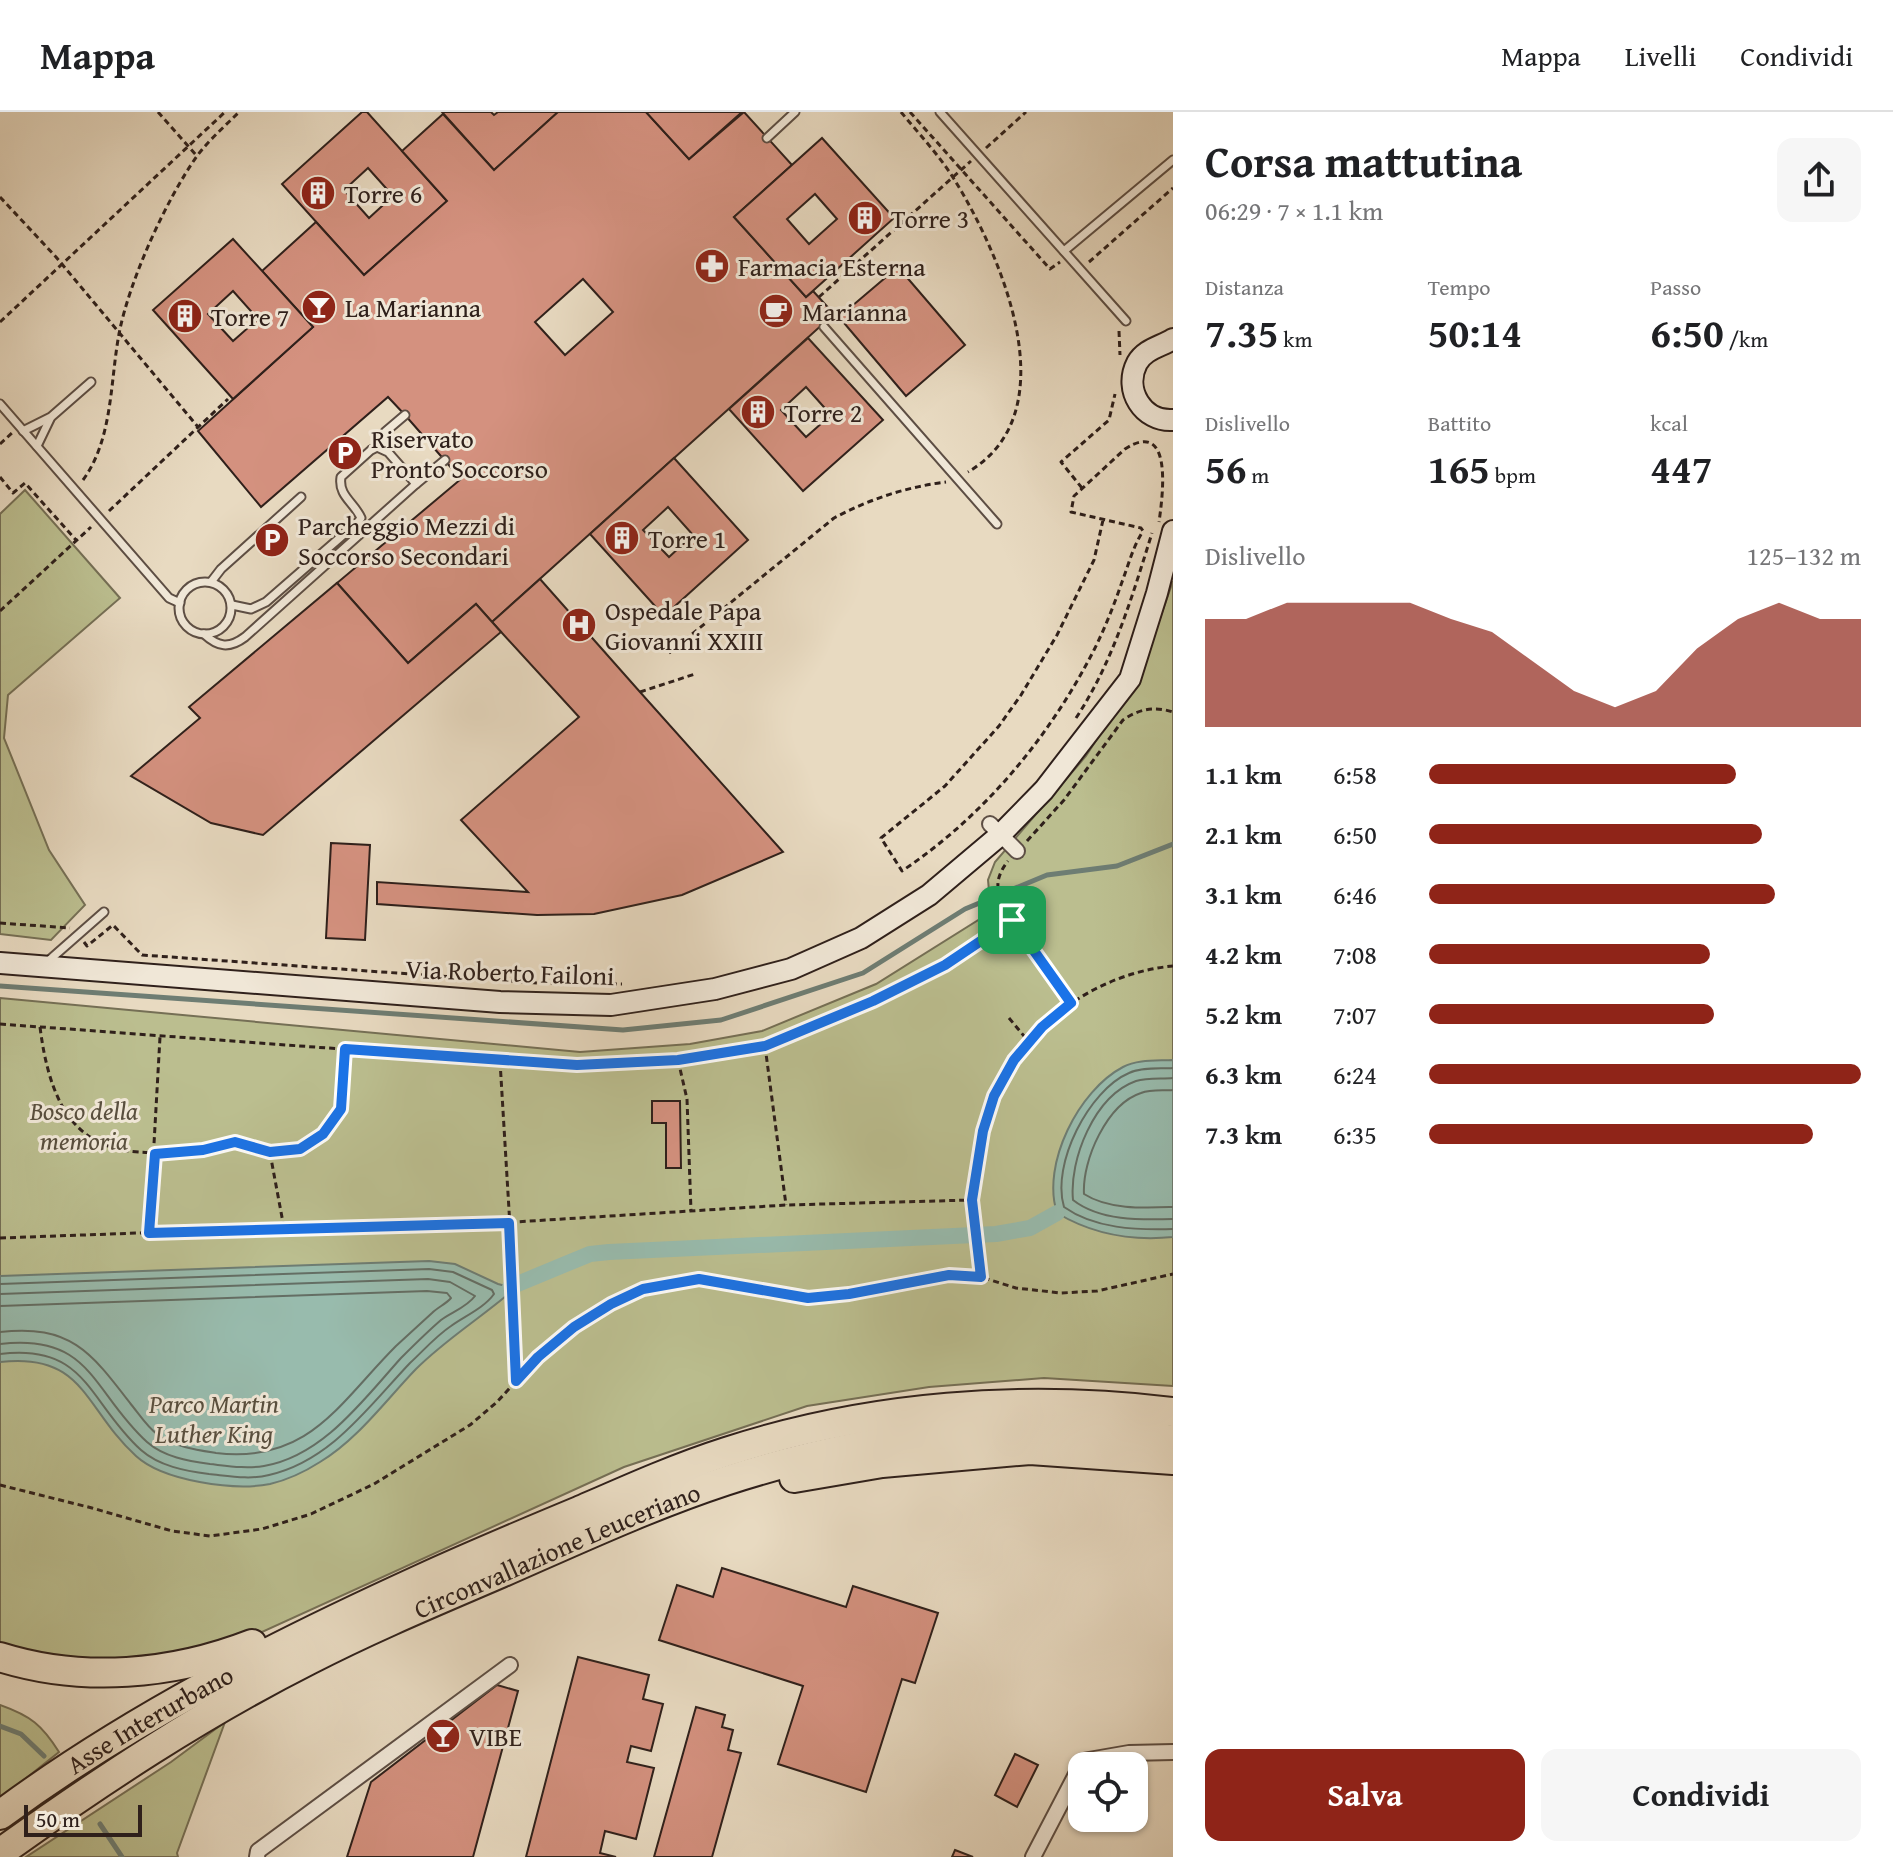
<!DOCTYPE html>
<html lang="it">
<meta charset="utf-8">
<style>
:root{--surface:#fff;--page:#f6f6f6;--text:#202124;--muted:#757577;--line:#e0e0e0;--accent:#8f2418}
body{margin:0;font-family:"Gentium Book Plus",serif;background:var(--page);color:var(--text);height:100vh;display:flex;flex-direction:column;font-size:30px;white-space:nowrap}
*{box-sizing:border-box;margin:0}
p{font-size:26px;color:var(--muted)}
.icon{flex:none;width:44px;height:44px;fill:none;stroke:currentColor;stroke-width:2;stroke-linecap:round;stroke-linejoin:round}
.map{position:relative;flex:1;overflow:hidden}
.side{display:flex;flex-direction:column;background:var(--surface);width:720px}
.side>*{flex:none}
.fabs{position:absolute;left:1068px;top:1640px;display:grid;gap:16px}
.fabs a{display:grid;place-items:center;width:80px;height:80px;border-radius:16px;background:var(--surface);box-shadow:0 2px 6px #0004;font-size:40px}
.scale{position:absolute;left:24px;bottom:20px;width:118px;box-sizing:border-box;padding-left:8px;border:4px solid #2f201b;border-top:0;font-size:22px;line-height:28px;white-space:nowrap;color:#2f201b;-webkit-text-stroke:6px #f0e7d7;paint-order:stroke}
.pin{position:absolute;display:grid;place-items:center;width:68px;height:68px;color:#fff;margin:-34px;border-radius:16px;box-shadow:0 4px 12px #0006}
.round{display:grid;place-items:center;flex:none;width:84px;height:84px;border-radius:16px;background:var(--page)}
.headline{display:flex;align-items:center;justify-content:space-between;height:136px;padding:0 32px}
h1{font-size:44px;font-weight:800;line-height:60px}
.metrics{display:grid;grid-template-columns:repeat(3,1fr);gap:12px;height:136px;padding:8px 32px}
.metrics div{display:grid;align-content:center}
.metrics b{font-size:40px;font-weight:800}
.metrics small{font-size:22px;font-weight:400}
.metrics p{font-size:22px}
.chart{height:224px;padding:16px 32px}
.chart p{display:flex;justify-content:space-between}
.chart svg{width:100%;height:144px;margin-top:8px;fill:var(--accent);opacity:.7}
.action{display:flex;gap:16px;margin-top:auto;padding:16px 32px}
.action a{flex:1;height:92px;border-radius:16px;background:var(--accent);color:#fff;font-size:32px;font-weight:800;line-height:92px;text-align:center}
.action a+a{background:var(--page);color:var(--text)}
ul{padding:0 32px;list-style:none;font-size:26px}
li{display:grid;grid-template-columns:128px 96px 1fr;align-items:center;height:60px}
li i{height:20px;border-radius:10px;background:var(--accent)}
header{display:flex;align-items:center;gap:48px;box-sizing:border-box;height:112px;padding:0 40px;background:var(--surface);border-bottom:2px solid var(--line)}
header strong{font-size:38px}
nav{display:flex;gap:44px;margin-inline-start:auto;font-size:28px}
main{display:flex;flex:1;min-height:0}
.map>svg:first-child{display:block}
.green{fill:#bbbe8f;stroke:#756f55;stroke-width:2}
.water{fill:#98bbad;stroke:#6e7d73;stroke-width:2}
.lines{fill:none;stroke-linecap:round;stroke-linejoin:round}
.shore{stroke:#646e64;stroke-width:2}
.stream{stroke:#6e7d73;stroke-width:5}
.canal{stroke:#98bbad;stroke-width:16}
.building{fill:#d4917f;stroke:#2f201b;stroke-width:2;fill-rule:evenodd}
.lane-casing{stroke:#5d4e44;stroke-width:11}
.street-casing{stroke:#5d4e44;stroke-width:18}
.secondary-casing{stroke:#2f201b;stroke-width:24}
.highway-casing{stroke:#2f201b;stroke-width:32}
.path{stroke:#2f201b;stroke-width:3;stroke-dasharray:6 4;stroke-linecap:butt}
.lane{stroke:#f0e7d7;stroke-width:7}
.street{stroke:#f0e7d7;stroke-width:14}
.secondary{stroke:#f0e7d7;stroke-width:20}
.highway{stroke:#e8dac1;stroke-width:28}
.route-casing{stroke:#fff;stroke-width:16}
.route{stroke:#1a73e8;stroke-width:10}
.labels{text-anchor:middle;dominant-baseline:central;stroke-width:6;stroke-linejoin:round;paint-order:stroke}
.poi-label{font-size:26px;fill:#2f201b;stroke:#f0e7d7;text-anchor:start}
.street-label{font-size:26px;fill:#2f201b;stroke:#f0e7d7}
.park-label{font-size:26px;font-style:italic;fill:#594f3e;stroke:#f0e7d7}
</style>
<header>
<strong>Mappa</strong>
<nav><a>Mappa</a><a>Livelli</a><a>Condividi</a></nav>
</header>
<main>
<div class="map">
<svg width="1173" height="1745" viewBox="0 0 1173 1745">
<rect width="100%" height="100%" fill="#e8dac1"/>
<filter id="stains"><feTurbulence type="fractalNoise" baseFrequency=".0025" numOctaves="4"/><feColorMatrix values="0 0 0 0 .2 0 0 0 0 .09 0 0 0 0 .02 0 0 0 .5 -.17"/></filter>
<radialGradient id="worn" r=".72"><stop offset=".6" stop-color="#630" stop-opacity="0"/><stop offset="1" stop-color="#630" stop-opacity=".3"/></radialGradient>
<g class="green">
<polygon points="25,378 120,486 8,583 4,626 49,738 85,793 51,828 0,822 0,402"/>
<polygon points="1173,469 1173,1274 1044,1266 929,1275 807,1294 624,1355 240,1530 168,1544 92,1550 0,1534 0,886 580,940 690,932 762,919 876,872 991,800 988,768 995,750 1086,644 1142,558"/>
<path d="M0,1593C31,1604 42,1613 59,1640L0,1687Z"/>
<polygon points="225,1610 177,1741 178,1745 26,1745 171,1650"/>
</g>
<g class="water">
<path d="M1173,948V1125C1133,1129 1092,1122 1057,1101C1041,1052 1079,978 1123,955C1138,947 1157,949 1173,948Z"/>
<path d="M429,1149L455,1152L498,1172L510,1175L506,1184C476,1209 444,1229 416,1257C386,1288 358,1327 320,1350C306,1359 287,1368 270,1372C234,1379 163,1369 136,1344C84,1297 85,1240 0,1250V1164Z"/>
</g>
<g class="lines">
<g class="shore">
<path d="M1173,956C1159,957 1142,955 1129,961C1089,978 1051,1052 1064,1095C1095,1117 1136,1118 1173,1117"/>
<path d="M1173,966C1161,967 1147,966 1136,969C1094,984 1069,1048 1073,1088C1100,1109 1140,1108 1173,1107"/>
<path d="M1173,978C1163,979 1151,977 1141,981C1107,992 1082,1048 1084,1082C1109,1098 1145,1096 1173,1095"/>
<path d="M0,1172L429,1157L453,1160L492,1178L494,1182C484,1196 465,1204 451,1214C436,1224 423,1239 410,1251C369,1294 331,1349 269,1363C250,1368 229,1364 209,1362C185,1359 159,1354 141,1338C88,1290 87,1231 0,1242"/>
<path d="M0,1182L428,1167L450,1170L475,1184C467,1195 452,1200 441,1208C427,1220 414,1233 401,1246C364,1287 323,1344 264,1354C246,1357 228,1354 210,1352C188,1349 164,1345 147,1330C92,1280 92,1221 0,1232"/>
<path d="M0,1194L427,1179L447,1181L451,1186C446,1192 438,1195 432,1201C420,1212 408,1223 396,1234C339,1291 309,1352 216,1341C197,1338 175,1335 158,1323C147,1315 139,1302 130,1291C91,1240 70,1212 0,1220"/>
</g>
<g class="stream">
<polyline points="0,874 623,918 721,908 863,861 965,797 1047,763 1117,754 1173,732"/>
<polyline points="0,1614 21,1622 44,1644"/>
<polyline points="100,1712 122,1745"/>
</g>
<polyline class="canal" points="510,1175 590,1142 609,1140 996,1122 1030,1116 1057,1101"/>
</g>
<g class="building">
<path d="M362,0H367L447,89L364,163L282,72ZM368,56L393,84L369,106L344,78Z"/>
<polygon points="442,0 491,0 494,3 498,0 558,0 494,58"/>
<path d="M558,0H646L689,47L744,0L792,53L734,105L806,185L813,179L834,202L492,510L476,492L408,551L337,471L461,367L405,303L388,285L261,395L198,319L313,215L262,159L316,110L364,163L447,89L402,39L443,2L494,58ZM583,167L613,200L565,243L535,210Z"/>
<polygon points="646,0 742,0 689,47"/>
<path d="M822,26L894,106L806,185L734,105ZM815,82L837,107L809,132L787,107Z"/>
<path d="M233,127L313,215L233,287L153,198ZM233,179L258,207L233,229L208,202Z"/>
<polygon points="898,155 965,233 906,284 839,205"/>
<path d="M808,226L883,308L803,379L729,297ZM806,275L831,303L806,325L781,298Z"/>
<path d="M674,346L748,428L664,504L590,422ZM668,395L693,423L669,445L643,418Z"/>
<polygon points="540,467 640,580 783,740 682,783 594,802 537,803 377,792 377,770 528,780 461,708 579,605 492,510"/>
<polygon points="337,471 408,551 476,492 501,520 263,723 211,711 131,664 200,606 189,595"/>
<polygon points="331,731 370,733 365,828 326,826"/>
<polygon points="652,989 680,989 681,1056 666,1056 666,1011 652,1011"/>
<polygon points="722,1456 846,1495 853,1474 938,1501 915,1571 902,1567 866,1680 778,1652 803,1574 659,1528 677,1473 713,1485"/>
<polygon points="578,1545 649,1563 643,1587 663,1592 651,1639 631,1634 627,1650 654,1656 636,1727 605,1719 600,1741 616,1745 526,1745"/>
<polygon points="497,1573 518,1579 473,1745 347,1745 371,1670"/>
<polygon points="696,1595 725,1603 722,1615 733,1618 728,1638 741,1641 712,1745 654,1745"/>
<polygon points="1015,1642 1038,1653 1017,1695 995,1683"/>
<polygon points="955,1738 973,1745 952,1745"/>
</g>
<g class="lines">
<g class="lane-casing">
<g id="lane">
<polyline points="940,0 1126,209"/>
<polyline points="767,26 795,0"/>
<polyline points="1064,139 1173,48"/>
<polyline points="824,215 997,412"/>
<polyline points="0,292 169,486 180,491"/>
<polyline points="23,319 51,305 91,270"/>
<polyline points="37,334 50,307"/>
<polyline points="383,336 385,320 405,303"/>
<polyline points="416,372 445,348"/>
<circle cx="205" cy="496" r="26"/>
<polyline points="211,470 221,457 301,385"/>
<path d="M204,522C218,535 229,537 245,525L416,372L388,340L377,335L371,338L341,365C338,384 354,390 361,406L358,410L266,490L251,497L232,493"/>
<polyline points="46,851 104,800"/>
</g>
</g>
<g class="street-casing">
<g id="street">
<polyline points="990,712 1017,739"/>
<polyline points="257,1745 258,1739 510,1553"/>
<polyline points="1033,1745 1083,1649 1129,1641 1173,1640"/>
</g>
</g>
<g class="secondary-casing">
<g id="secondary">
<path d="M1173,227C1160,235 1145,237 1137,251C1123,278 1143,310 1173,308"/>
<polyline points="0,851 500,890 611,893 715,877 791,857 861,826 929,783 999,724 1044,678 1130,567 1157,481 1173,419"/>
</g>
</g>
<g class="highway-casing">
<g id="highway">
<polyline points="794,1366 882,1351 1030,1338 1173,1348"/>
<path d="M0,1545C83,1571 172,1563 252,1532"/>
<path id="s1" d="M0,1703C130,1607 274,1534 421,1467C473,1443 526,1421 579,1399C627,1378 676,1356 726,1340C870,1293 1024,1282 1173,1300"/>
<path id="s2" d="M0,1741C99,1670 200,1603 309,1548C371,1516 436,1489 501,1461C574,1429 649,1394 725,1369C865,1323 1027,1303 1173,1328"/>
</g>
</g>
<g class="path">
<polyline points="158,0 197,44"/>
<path d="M901,0C919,22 939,43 954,67C1001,143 1070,300 968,360"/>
<polyline points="910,0 1050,157 1060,150"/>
<polyline points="986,36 1026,0"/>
<polyline points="0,85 56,145 198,315"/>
<polyline points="1089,150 1173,76"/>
<polyline points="819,185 971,49"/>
<polyline points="0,210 225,0"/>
<polyline points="1119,219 1120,243"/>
<polyline points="0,332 12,321"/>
<polyline points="0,365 13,381 25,371 76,428"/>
<path d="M83,368C113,327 110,270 119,222C129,169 166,88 197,44C209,28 225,14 239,0"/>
<polyline points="1082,376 1061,350 1109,308 1115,282"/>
<polyline points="109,399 228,287"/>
<path d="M1103,408L1094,448L1057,523L1021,583L999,614L945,674L881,726L902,759C984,704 1049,626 1094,538C1105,516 1114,493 1122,470C1129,451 1133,435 1143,419L1141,416L1071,400L1074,384L1125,337C1173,306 1163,382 1159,410"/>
<polyline points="0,499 91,415"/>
<path d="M669,541L834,406C870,387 906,375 946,370"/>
<polyline points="640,580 695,562"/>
<path d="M1076,606C1113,550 1132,485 1152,421"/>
<path d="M1027,729L1064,688L1123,608C1139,597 1154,594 1173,600"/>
<polyline points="1013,809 1071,891"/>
<polyline points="0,811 70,816"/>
<polyline points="84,830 87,834 113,813 142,843 538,871 622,872"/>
<polyline points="1009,906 1029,930"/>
<path d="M0,912L546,952L577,953L678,948L765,934L873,889L945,853L1012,808C999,785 990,772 1008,749"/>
<path d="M40,915C56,1043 115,1054 230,1031C244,1028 258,1039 271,1040C300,1042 328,1025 340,998C346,984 344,953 345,937"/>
<polyline points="765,934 786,1093"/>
<polyline points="678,948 687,987 691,1099"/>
<polyline points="500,949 513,1164 516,1269"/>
<polyline points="270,1041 284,1116"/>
<polyline points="149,1121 160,925"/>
<polyline points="0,1126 388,1112 515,1110 786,1093 972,1088"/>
<path d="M981,1165L972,1088C976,1053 981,1018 994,986C1022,914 1096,861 1173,854"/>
<polyline points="0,1373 92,1396 172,1419 210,1424 262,1417 311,1402 374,1372 470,1313 497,1290 538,1245 574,1215 611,1192 643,1177 699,1167 808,1186 849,1182 949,1163 981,1165 1016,1176 1061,1181 1097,1179 1173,1162"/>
</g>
<use href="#lane" class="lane"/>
<use href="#street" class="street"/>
<use href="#secondary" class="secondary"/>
<use href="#highway" class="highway"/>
</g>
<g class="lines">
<g class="route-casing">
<polygon id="route" points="1012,808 1071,891 1042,915 1014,948 994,984 983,1019 972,1088 981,1165 949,1163 849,1182 808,1186 699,1167 643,1177 611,1192 574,1215 538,1245 516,1269 509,1111 149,1121 155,1042 203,1038 235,1030 270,1040 300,1037 323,1022 341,997 345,937 577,953 678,948 765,934 873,889 945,853"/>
</g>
<use href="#route" class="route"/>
</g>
<defs>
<g id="building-disc" transform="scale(1.8)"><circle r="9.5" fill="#8f2418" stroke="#f0e7d7"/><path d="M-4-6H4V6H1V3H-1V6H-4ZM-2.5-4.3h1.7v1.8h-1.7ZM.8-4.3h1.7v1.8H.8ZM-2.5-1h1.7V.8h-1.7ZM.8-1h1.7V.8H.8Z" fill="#fff"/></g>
<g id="pharmacy-disc" transform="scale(1.8)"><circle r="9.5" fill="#8f2418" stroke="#f0e7d7"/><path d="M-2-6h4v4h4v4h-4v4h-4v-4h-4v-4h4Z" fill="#fff"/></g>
<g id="bar-disc" transform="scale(1.8)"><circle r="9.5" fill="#8f2418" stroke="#f0e7d7"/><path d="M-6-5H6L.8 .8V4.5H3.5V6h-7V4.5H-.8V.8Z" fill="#fff"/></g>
<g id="cafe-disc" transform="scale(1.8)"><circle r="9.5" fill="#8f2418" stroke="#f0e7d7"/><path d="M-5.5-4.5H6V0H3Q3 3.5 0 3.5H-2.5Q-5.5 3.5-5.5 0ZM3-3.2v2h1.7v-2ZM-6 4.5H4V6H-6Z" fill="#fff"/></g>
<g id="parking-disc" transform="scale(1.8)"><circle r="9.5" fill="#8f2418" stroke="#f0e7d7"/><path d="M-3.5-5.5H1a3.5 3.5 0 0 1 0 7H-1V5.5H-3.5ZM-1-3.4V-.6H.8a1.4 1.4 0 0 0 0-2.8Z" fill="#fff"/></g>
<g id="hospital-disc" transform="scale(1.8)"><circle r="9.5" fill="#8f2418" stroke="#f0e7d7"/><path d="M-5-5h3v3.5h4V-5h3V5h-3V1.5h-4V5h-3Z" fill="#fff"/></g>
</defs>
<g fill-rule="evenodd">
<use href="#building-disc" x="318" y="81"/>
<use href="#building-disc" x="865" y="106"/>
<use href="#pharmacy-disc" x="712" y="154"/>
<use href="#bar-disc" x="319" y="195"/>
<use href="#cafe-disc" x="776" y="199"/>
<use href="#building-disc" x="185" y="204"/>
<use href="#building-disc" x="758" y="300"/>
<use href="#parking-disc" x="345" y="341"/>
<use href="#building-disc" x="622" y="426"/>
<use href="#parking-disc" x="272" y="428"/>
<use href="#hospital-disc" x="579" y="513"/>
<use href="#bar-disc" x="443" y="1624"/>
</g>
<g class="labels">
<g class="poi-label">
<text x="344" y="81">Torre 6</text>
<text x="891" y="106">Torre 3</text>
<text x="738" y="154">Farmacia Esterna</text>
<text x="345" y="195">La Marianna</text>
<text x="802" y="199">Marianna</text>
<text x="211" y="204">Torre 7</text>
<text x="784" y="300">Torre 2</text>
<text x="371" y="326">Riservato<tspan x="371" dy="30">Pronto Soccorso</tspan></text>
<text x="298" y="413">Parcheggio Mezzi di<tspan x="298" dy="30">Soccorso Secondari</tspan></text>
<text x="648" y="426">Torre 1</text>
<text x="605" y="498">Ospedale Papa<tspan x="605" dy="30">Giovanni XXIII</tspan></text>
<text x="469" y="1624">VIBE</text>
</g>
<g class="street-label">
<text transform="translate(510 860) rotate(2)">Via Roberto Failoni</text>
<text stroke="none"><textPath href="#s2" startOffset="636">Circonvallazione Leuceriano</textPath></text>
<text stroke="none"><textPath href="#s1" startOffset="178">Asse Interurbano</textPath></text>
</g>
<g class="park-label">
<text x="84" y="998">Bosco della<tspan x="84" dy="30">memoria</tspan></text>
<text x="214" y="1291">Parco Martin<tspan x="214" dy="30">Luther King</tspan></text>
</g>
</g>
<rect width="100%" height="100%" filter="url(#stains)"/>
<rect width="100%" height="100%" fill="url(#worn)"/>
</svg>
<div class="fabs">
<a><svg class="icon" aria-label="locate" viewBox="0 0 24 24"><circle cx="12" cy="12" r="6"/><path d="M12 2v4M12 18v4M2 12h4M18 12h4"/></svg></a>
</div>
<div class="scale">50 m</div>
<div class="pin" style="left:1012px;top:808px;background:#1e9e55"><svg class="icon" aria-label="arrive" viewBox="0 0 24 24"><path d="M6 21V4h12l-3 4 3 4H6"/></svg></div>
</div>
<section class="side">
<div class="headline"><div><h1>Corsa mattutina</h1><p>06:29 · 7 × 1.1 km</p></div><a class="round"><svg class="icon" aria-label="share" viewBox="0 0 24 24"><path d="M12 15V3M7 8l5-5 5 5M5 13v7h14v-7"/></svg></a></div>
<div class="metrics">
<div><p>Distanza</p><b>7.35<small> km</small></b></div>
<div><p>Tempo</p><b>50:14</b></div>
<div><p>Passo</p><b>6:50<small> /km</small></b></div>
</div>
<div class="metrics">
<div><p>Dislivello</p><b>56<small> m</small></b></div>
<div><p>Battito</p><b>165<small> bpm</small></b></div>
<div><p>kcal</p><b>447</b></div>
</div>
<div class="chart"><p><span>Dislivello</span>125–132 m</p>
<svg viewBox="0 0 160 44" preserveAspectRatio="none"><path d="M0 44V11L10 11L20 6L30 6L40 6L50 6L60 11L70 15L80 24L90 33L100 38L110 33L120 20L130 11L140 6L150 11L160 11V44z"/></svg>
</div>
<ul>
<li><b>1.1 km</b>6:58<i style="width:71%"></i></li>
<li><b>2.1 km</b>6:50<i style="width:77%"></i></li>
<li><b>3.1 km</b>6:46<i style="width:80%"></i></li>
<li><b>4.2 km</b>7:08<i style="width:65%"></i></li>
<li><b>5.2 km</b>7:07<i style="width:66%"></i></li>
<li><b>6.3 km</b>6:24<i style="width:100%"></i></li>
<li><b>7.3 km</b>6:35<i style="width:89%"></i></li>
</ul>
<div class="action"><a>Salva</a><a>Condividi</a></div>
</section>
</main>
